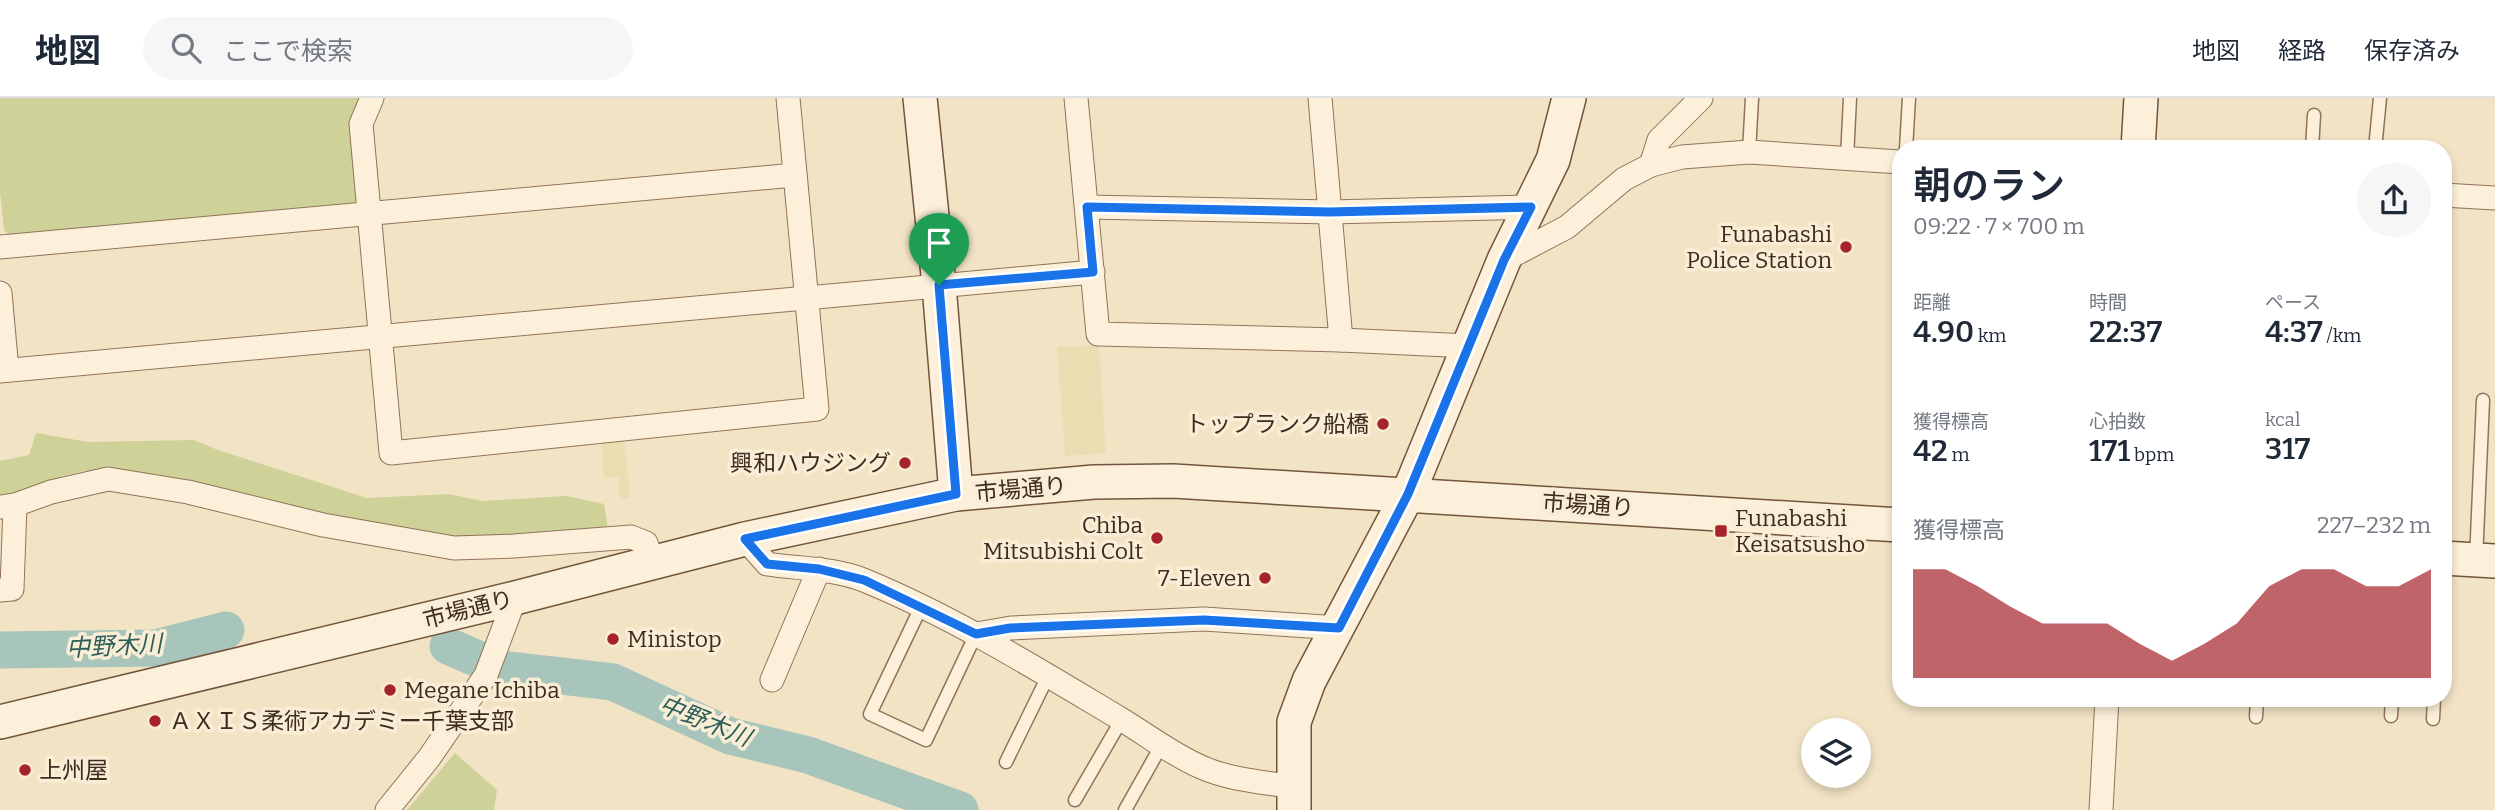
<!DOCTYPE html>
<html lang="ja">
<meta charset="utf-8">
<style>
:root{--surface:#fff;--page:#f6f6f7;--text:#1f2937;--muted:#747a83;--line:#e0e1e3;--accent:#a52329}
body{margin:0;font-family:Bitter,"Noto Sans JP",serif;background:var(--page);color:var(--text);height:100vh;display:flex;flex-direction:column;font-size:26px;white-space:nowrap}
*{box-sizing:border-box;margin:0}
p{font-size:23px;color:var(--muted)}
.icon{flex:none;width:38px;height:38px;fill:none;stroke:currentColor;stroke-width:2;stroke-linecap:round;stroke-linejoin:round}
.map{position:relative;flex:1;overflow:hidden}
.side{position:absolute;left:1892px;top:42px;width:560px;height:567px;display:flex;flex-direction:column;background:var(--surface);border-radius:28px;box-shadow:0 4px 10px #0003}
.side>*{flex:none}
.tools{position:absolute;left:1801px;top:620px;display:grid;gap:14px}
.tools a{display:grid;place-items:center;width:70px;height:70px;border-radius:50%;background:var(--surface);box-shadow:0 4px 10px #0003;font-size:35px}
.pin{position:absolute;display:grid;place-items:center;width:60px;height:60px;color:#fff;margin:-72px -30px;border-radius:50% 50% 50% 0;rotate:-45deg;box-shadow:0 0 7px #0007}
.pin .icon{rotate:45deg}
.round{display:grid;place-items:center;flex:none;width:74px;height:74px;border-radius:37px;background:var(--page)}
.summary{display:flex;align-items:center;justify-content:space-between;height:119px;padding:0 21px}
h1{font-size:38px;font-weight:600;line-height:52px}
.stats{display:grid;grid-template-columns:repeat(3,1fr);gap:10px;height:119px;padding:7px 21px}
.stats div{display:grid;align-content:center}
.stats b{font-size:30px;font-weight:600}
.stats small{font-size:19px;font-weight:400}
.stats p{font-size:19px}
.chart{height:196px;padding:14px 21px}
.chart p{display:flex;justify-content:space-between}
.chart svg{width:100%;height:126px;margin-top:7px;fill:var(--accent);opacity:.7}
header{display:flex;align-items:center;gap:42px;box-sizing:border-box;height:98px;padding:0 35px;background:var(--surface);border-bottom:2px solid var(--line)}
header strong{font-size:33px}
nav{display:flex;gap:38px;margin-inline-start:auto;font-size:24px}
.search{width:490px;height:63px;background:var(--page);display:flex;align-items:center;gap:18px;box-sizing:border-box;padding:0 24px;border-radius:38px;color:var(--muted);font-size:26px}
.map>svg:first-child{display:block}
.farmland{fill:#e9deb2}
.green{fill:#ced298}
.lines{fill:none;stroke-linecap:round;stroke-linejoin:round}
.river{stroke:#a7c5bb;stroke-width:37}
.lane-casing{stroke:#907459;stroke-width:15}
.street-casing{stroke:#907459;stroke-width:25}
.secondary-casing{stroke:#72553c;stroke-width:36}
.lane{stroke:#fcf0da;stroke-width:12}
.street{stroke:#fcf0da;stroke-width:23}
.secondary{stroke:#fcf0da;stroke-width:33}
.route-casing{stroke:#fff;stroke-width:14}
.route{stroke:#1a73e8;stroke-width:9}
.poi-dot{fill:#a52329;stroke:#f9edd6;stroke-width:2.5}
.labels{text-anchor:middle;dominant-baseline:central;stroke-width:7;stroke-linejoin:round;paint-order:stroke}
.poi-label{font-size:23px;fill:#3e2c1e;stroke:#f9edd6;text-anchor:end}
.street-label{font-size:23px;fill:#3e2c1e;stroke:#f9edd6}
.water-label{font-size:24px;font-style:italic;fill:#2c5f5a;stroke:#f9edd6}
</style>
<header>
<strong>地図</strong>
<div class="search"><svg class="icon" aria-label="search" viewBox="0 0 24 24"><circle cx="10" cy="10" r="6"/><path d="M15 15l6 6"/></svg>ここで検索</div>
<nav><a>地図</a><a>経路</a><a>保存済み</a></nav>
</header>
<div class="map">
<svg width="2495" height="712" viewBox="0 0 2495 712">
<rect width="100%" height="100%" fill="#f2e3c5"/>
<g class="farmland">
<polygon points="1099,247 1106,355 1065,358 1057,249"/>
<polygon points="624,339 630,400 620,401 618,379 604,380 601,341"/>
</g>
<g class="green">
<polygon points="0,0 362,0 359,99 352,107 11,139 4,132 0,93"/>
<polygon points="36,335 88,344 194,342 218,352 367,400 449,396 482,403 566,398 604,406 608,432 480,443 363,426 183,382 84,373 62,378 46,387 0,400 0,363 29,357"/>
<polygon points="455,655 497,692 494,712 407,712"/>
</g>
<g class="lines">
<g class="river">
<polyline points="448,548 501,571 613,584 730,638 808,657 960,712"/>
<polyline points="0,552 156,550 226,532"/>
</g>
<g class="lane-casing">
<g id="lane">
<polyline points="1906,51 1909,0"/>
<polyline points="2312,51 2314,17"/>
<polyline points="2375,51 2380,0"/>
<polyline points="1749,54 1752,0"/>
<polyline points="1847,60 1850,0"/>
<polyline points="2476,462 2483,302"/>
<polyline points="2443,486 2444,460"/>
<polyline points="921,509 870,616 926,642 976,536"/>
<polyline points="2391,618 2392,600"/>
<polyline points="2256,619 2257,600"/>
<polyline points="2433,621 2434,600"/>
<polyline points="1006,664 1048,578"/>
<polyline points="1075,702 1122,621"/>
<polyline points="1125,712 1161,648"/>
</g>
</g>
<g class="street-casing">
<g id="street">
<polyline points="372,0 361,26 391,355 817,311 788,0"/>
<polyline points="1076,0 1098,236 1341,242 1469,248"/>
<polyline points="1320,0 1341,242"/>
<polyline points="1651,67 1659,42 1701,0"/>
<polyline points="2443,97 2495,100"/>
<polyline points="1087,109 1330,114 1531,109"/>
<polyline points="0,149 795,77"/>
<polyline points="1504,162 1567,129 1624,81 1651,67 1682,59 1749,54 1900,64"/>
<polyline points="0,195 7,272"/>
<polyline points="0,273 1093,174"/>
<polyline points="0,409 15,407 51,394 108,381 188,394 323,427 454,450 514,448 631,439 646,445 653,464"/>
<path d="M745,441L767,466C800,471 835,470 866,483C955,520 1037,571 1119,620C1146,636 1171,656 1201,669C1230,682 1263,684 1294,689"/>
<polyline points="0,492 12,491 15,407"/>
<polyline points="976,536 1011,530 1204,521 1339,530"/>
<polyline points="772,582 819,471"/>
<polyline points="387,712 429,660 486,577 515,500"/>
<polyline points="2101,712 2107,600"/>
</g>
</g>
<g class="secondary-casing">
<g id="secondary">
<polyline points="920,0 939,187 956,396"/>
<polyline points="2138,51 2141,0"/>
<polyline points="2443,460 2495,463"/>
<polyline points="0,624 515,500 745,441 956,396 1094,384 1173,383 1900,427"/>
<polyline points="1294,712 1294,624 1309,583 1408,396 1504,162 1553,62 1569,0"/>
</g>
</g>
<use href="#lane" class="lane"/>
<use href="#street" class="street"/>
<use href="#secondary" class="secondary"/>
</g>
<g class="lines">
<g class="route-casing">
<polygon id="route" points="1087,109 1330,114 1531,109 1504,162 1408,396 1339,530 1204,522 1010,530 976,536 864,482 819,471 767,466 745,441 956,396 939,187 1093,174"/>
</g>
<use href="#route" class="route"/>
</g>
<g class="poi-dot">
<circle cx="1846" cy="149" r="7"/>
<circle cx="1383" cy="326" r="7"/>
<circle cx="905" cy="365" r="7"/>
<rect x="1714" y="426" width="14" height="14" rx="3.5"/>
<circle cx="1157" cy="440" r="7"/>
<circle cx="1265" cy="480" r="7"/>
<circle cx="613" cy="541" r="7"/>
<circle cx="390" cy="592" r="7"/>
<circle cx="155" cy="623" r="7"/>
<circle cx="25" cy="672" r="7"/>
</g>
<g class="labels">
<g class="poi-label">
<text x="1832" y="136">Funabashi<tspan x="1832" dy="26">Police Station</tspan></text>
<text x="1369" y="326">トップランク船橋</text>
<text x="891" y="365">興和ハウジング</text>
<text x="1735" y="420" text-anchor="start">Funabashi<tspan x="1735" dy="26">Keisatsusho</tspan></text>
<text x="1143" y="427">Chiba<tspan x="1143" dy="26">Mitsubishi Colt</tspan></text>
<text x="1251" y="480">7-Eleven</text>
<text x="627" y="541" text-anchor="start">Ministop</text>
<text x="404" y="592" text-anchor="start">Megane Ichiba</text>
<text x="169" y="623" text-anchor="start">ＡＸＩＳ柔術アカデミー千葉支部</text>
<text x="39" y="672" text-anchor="start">上州屋</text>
</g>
<g class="street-label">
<text transform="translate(1021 391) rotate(-5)">市場通り</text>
<text transform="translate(1588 407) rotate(4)">市場通り</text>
<text transform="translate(468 511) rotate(-14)">市場通り</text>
</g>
<g class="water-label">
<text transform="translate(114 548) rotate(-3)">中野木川</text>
<text transform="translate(705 623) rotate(22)">中野木川</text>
</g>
</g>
</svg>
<div class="tools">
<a><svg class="icon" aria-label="layers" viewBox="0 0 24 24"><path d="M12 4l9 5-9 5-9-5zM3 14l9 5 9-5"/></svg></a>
</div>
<div class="pin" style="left:939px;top:187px;background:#1e9e55"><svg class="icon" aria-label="arrive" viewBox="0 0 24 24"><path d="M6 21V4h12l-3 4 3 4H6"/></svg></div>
<section class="side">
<div class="summary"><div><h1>朝のラン</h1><p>09:22 · 7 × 700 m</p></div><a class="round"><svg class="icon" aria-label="share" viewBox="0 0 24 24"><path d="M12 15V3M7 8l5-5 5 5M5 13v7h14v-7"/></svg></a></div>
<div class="stats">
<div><p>距離</p><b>4.90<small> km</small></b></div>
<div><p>時間</p><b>22:37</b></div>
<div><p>ペース</p><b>4:37<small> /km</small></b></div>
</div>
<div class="stats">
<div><p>獲得標高</p><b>42<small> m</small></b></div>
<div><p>心拍数</p><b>171<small> bpm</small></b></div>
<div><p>kcal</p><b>317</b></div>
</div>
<div class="chart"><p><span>獲得標高</span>227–232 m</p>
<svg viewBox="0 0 160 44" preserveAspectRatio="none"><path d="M0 44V6L10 6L20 12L30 19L40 25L50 25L60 25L70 32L80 38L90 32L100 25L110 12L120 6L130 6L140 12L150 12L160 6V44z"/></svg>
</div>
</section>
</div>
